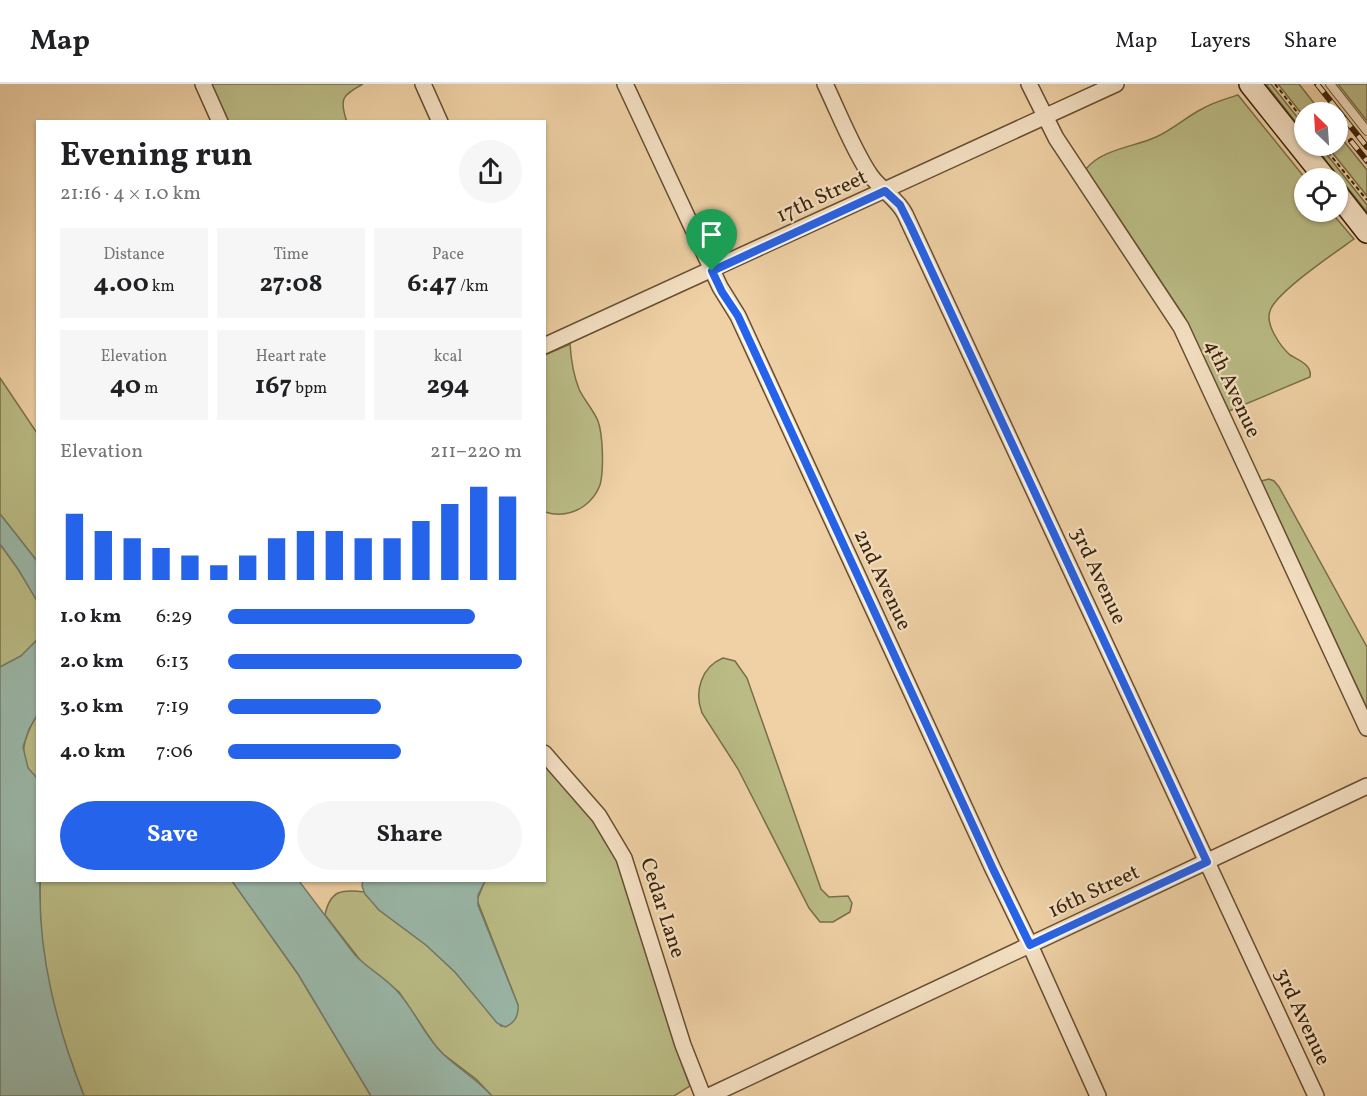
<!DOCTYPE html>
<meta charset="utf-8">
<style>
:root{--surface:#fff;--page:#f6f6f6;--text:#202124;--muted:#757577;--line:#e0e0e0;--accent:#2563eb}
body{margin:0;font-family:Vollkorn,serif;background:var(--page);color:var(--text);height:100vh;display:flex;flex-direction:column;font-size:22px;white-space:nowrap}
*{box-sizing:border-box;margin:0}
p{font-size:20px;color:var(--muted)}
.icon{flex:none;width:33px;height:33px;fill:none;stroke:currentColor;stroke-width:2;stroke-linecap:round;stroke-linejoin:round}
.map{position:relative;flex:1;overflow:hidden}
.sheet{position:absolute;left:36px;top:36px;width:510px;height:762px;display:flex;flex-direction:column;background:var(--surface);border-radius:0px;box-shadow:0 2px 4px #0004}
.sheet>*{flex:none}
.needle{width:39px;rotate:335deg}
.tools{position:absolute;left:1294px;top:18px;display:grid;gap:12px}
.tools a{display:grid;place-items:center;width:54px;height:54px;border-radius:50%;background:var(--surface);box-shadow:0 2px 4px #0004;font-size:30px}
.pin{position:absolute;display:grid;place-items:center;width:51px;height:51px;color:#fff;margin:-62px -26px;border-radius:50% 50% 50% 0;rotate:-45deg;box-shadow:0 0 6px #0007}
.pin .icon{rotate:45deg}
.round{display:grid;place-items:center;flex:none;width:63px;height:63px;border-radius:32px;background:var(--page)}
.headline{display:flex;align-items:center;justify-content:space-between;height:102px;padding:0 24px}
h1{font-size:33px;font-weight:700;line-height:45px}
.stats{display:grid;grid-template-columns:repeat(3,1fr);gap:9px;height:102px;padding:6px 24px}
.stats div{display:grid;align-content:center;border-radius:0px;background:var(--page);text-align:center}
.stats b{font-size:26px;font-weight:700}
.stats small{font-size:16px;font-weight:400}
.stats p{font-size:16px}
.chart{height:168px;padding:12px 24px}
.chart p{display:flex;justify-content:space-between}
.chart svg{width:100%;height:108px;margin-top:6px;stroke:var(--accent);stroke-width:6}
.button{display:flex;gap:12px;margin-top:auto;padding:12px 24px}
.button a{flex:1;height:69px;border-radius:36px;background:var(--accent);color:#fff;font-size:24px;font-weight:700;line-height:69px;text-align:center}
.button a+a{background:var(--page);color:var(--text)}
ul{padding:0 24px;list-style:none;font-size:20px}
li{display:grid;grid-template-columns:96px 72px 1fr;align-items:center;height:45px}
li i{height:15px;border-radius:8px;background:var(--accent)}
header{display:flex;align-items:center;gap:36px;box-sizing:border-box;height:84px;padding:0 30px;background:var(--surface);border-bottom:2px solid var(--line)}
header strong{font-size:28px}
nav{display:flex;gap:33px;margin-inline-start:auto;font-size:21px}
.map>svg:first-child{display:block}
.green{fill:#babb85;stroke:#7a6e48;stroke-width:1.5}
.water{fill:#9ab7a8;stroke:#747b69;stroke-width:1.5}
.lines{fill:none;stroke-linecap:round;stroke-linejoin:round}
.lane-casing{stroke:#674e31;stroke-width:10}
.street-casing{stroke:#674e31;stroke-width:18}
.secondary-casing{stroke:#3a220a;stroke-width:24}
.path{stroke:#3a220a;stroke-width:2;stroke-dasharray:4.5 3;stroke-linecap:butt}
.lane{stroke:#f5e1c4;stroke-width:8}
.street{stroke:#f5e1c4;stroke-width:15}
.secondary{stroke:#f5e1c4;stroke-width:21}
.rail-casing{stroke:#3a220a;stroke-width:6}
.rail{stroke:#f5e1c4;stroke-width:4;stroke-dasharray:11;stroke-linecap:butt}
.route-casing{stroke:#fff;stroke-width:12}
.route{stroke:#2563eb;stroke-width:8}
.labels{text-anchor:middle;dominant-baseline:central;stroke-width:4.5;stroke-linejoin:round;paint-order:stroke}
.street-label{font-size:21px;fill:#3a220a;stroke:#f5e1c4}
</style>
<header>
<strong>Map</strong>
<nav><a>Map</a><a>Layers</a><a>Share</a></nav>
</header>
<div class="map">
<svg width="1367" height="1012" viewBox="0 0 1367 1012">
<rect width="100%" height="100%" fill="#efd1a5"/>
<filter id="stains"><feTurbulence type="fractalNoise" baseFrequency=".00333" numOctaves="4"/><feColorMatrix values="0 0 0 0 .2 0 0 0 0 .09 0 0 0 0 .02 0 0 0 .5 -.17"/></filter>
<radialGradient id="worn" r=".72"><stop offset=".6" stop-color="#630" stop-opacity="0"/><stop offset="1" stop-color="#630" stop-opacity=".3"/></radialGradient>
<g class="green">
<path d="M210,0H363C342,11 339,15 347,38L227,37Z"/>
<polygon points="1266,0 1271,0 1305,43 1305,50"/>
<polygon points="1278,0 1299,0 1321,28 1305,28 1305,34"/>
<polygon points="1338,0 1367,0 1367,37"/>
<path d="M1238,11L1305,94V128H1331L1354,155C1336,168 1275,209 1270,227C1265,240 1280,262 1290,271C1295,274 1302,277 1306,281C1310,285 1311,288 1310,293L1229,327L1184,232L1086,85C1102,65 1134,63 1156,53C1172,46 1185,34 1200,26C1211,19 1225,15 1238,11Z"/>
<polygon points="1338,50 1367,86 1367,112 1327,62 1338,62"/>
<polygon points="1314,62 1320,62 1367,121 1367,128"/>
<path d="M570,260C571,275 573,290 579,305C584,316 593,325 598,337C603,351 604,386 600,401C597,409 591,417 584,422C571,431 558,432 545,428V271Z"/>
<polygon points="0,294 37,349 37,477 0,430"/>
<polygon points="1269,395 1274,397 1279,403 1367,563 1367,625 1261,397"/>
<polygon points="0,460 18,485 38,517 37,556 21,572 0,583"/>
<path d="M723,574L735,577L747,594L821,805L829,813L848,812L852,819L850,828L833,838H820L809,824L738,685L702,629C694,608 701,583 723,574Z"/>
<path d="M37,631V694C14,676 25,651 37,631Z"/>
<path d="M545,679L597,739L621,782L679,972L690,1002L674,1012H492L476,995L443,970L434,960L399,908L364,881L325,831C330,806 342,805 365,808L379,826L426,861L455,888L501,942C514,943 515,932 518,921L477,816L485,797L544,796Z"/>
<path d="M40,797H232L298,890L371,1012H84C66,966 50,919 43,870C40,846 40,821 40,797Z"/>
</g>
<g class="water">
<polygon points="0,430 37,477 37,517 18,485 0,460"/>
<path d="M37,556V631L29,645L23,663L28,684L37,694L38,796L40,797C38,872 57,943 84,1012H0V583L21,572Z"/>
<path d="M363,796L485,797L478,811V821L518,921C519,932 515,939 505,943L497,939L455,888L426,861L379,826L365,810L362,802Z"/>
<path d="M232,797H299L355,871C368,885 385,893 397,907C415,926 424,952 443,970C459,985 477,995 492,1012H371L298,890Z"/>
</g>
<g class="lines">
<g class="lane-casing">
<polyline id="lane" points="1330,0 1367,47"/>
</g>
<g class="street-casing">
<g id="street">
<polyline points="203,0 220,38"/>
<polyline points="423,0 440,38"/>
<polyline points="625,0 720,203 738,232 993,785 1030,861 1098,1012"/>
<path d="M825,0C838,27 854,68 871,92C881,106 897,114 905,130L1316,1012"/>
<polyline points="1029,0 1056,54 1181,243 1367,644"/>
<polyline points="544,262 1116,0"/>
<polyline points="544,669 599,732 624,774 683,961 703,1012"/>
<polyline points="709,1012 1367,702"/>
</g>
</g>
<g class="secondary-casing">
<g id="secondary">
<polyline points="1250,0 1325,94"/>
<polyline points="1338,111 1367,148"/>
</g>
</g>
<g class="path">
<polyline points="1275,0 1305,38"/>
<polyline points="1323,62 1367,116"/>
</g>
<use href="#lane" class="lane"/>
<use href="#street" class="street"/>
<use href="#secondary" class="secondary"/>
<g class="rail-casing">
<g id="rail">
<polyline points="1317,0 1367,63"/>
<polyline points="1351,57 1367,77"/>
</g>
</g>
<use href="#rail" class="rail"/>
</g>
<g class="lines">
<g class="route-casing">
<polygon id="route" points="885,107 900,121 911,143 1207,778 1030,861 993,785 738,232 722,208 712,187"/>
</g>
<use href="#route" class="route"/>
</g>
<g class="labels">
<g class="street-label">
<text transform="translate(822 113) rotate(-25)">17th Street</text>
<text transform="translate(1232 305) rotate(65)">4th Avenue</text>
<text transform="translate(1098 492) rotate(65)">3rd Avenue</text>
<text transform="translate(882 496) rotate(65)">2nd Avenue</text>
<text transform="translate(1094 808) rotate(-25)">16th Street</text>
<text transform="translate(662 824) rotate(72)">Cedar Lane</text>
<text transform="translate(1302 933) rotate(65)">3rd Avenue</text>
</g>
</g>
<rect width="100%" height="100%" filter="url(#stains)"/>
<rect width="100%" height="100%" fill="url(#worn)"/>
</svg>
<div class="tools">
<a><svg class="needle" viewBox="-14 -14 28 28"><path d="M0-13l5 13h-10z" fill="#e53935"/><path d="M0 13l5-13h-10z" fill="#757577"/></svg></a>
<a><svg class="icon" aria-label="locate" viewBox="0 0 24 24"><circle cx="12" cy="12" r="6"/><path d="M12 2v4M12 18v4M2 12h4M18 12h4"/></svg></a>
</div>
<div class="pin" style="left:712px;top:187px;background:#1e9e55"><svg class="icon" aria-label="arrive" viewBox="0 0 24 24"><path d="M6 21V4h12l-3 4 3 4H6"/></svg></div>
<section class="sheet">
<div class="headline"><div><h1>Evening run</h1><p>21:16 · 4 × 1.0 km</p></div><a class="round"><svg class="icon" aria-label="share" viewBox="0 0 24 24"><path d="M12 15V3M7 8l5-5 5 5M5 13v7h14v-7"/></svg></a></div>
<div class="stats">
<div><p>Distance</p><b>4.00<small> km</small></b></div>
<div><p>Time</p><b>27:08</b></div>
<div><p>Pace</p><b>6:47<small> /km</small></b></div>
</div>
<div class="stats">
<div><p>Elevation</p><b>40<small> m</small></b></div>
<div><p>Heart rate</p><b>167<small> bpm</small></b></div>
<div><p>kcal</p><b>294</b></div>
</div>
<div class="chart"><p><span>Elevation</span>211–220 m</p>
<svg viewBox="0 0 160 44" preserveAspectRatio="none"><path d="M5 44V17M15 44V24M25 44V27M35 44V31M45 44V34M55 44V38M65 44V34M75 44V27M85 44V24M95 44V24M105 44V27M115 44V27M125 44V20M135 44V13M145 44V6M155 44V10"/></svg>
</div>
<ul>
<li><b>1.0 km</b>6:29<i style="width:84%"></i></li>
<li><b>2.0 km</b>6:13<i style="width:100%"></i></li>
<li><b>3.0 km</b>7:19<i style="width:52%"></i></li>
<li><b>4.0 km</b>7:06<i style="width:59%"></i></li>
</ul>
<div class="button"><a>Save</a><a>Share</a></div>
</section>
</div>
